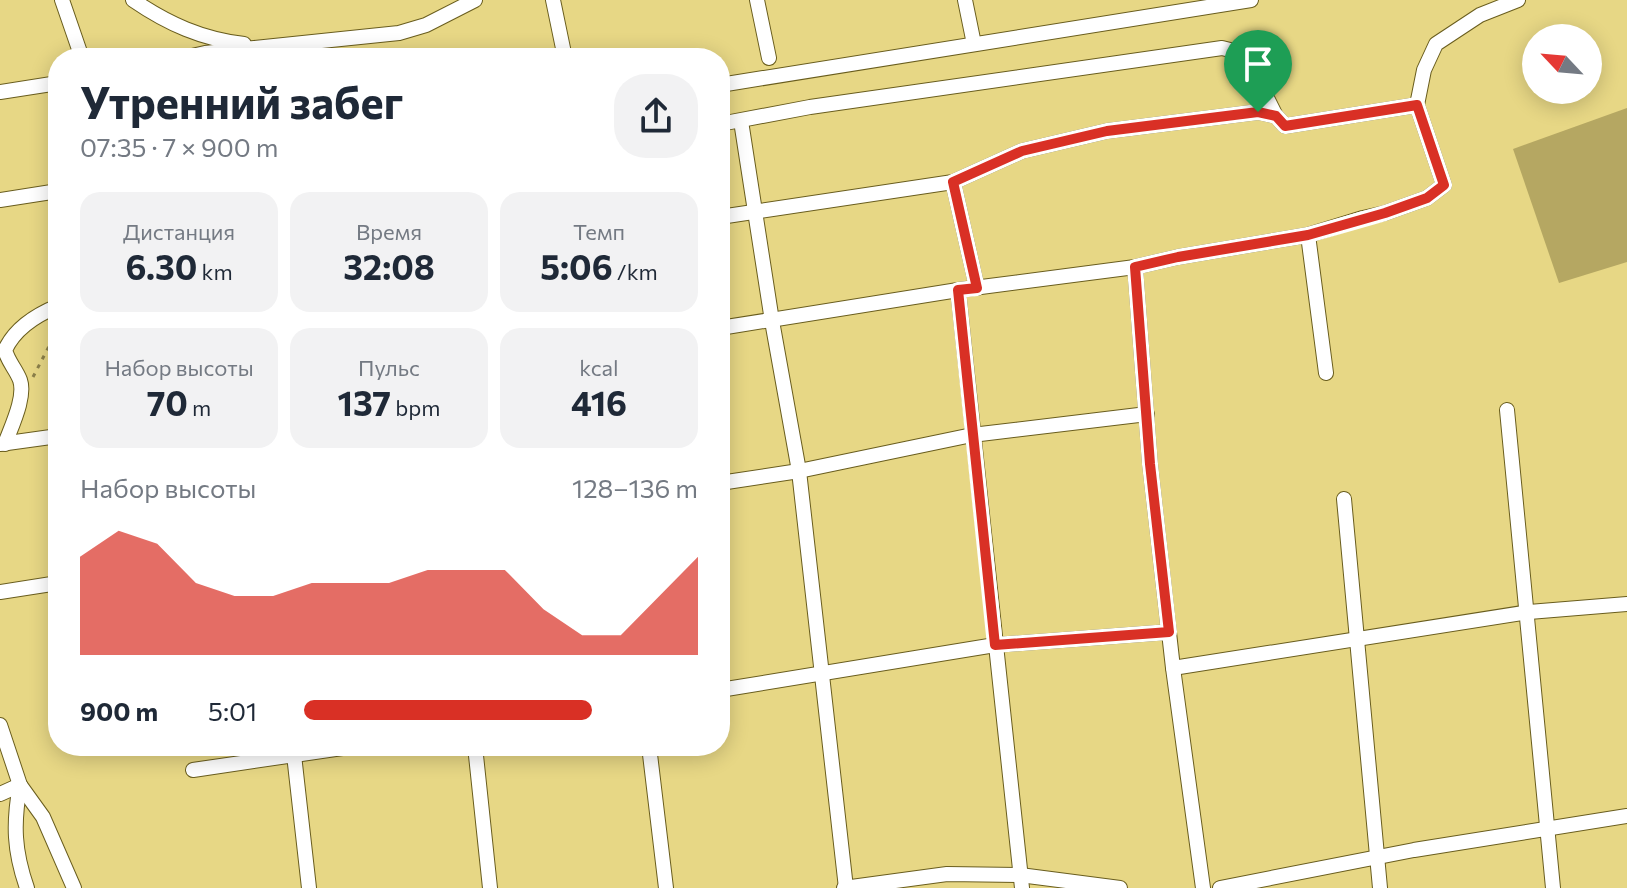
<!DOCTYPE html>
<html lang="ru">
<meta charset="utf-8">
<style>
:root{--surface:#fff;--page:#f2f2f3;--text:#1f2937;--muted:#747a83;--accent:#d93025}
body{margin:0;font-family:Commissioner,sans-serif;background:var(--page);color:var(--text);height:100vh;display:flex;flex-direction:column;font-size:30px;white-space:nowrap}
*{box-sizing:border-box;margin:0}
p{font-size:26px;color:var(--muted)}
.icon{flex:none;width:44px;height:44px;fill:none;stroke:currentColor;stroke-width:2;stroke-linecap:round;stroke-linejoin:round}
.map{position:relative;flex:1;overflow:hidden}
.drawer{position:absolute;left:48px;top:48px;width:682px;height:708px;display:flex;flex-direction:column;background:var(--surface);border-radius:32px;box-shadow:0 4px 20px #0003}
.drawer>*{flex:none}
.needle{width:52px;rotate:296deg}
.buttons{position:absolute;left:1522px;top:24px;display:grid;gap:16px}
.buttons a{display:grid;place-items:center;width:80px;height:80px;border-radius:50%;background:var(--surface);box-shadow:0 4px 20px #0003;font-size:40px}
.pin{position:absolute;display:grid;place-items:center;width:68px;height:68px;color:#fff;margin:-82px -34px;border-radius:50% 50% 50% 0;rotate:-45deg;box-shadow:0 0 8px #0007}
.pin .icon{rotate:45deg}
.round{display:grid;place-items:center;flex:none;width:84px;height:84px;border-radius:32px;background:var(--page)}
.overview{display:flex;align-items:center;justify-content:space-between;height:136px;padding:0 32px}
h1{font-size:44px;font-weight:700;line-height:60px}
.figures{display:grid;grid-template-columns:repeat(3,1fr);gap:12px;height:136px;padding:8px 32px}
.figures div{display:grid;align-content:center;border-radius:20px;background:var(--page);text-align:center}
.figures b{font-size:34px;font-weight:700}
.figures small{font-size:22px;font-weight:400}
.figures p{font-size:22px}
.chart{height:224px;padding:16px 32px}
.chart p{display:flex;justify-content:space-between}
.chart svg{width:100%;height:144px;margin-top:8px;fill:var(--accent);opacity:.7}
ul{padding:0 32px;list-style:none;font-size:26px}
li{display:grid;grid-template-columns:128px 96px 1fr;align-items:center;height:60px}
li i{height:20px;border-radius:10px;background:var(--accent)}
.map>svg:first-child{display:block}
.green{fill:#b5a762}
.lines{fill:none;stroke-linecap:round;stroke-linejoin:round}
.minor-casing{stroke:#695d1e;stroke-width:16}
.path{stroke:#8c814a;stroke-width:3;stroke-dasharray:4 6;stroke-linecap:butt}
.minor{stroke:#fff;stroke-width:14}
.route-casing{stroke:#fff;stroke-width:16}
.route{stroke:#d93025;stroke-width:10}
</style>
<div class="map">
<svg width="1627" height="888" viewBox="0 0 1627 888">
<rect width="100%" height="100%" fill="#e7d785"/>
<polygon class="green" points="1627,108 1627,262 1559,283 1513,149"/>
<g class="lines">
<g class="minor-casing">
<g id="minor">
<polyline points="62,0 82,58"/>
<path d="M133,0C168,24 202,39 244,44"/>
<polyline points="553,0 565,58"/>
<polyline points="757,0 769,58"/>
<polyline points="965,0 974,44"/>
<polyline points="183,58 205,53 399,33 426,25 475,0"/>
<polyline points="720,85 1251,0"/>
<polyline points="0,92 58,83"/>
<polyline points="741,121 772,321 799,471 846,888"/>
<polyline points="720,124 810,107 1222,48 1238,52 1250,64 1276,116"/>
<polyline points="953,182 977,288"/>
<polyline points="0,200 58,191"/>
<polyline points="720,217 953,182 1022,151 1107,131 1258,112 1276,116 1285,126 1417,105"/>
<polyline points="1308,235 1326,373"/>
<polyline points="1135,267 1150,464 1173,668 1203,888"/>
<polyline points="958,290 1022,888"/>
<polyline points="720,328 958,290 1135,267 1178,257 1308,235 1363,218 1385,213 1427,198 1444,185 1417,105 1424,70 1436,44 1480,15 1518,0"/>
<polyline points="1507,410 1553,888"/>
<polyline points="0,444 58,436"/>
<path d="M5,444C11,427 26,397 20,380C16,369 8,362 5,350C15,328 36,315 58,306"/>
<polyline points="720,483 799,471 972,435 1147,414"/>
<polyline points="1344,499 1380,888"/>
<polyline points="0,592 58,583"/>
<polyline points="1173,668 1529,612 1627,604"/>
<polyline points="720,690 995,645 1169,632"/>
<polyline points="0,725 20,785 43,817 74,888"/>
<polyline points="293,746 309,888"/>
<polyline points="475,746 490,888"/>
<polyline points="649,746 666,888"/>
<polyline points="193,770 356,746"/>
<path d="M20,785C13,824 14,851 27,888"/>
<polyline points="0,794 20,785"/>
<polyline points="844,888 947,874 1020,875 1120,888"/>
<polyline points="1220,888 1414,850 1627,816"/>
</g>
</g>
<polyline class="path" points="33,377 58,329"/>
<use href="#minor" class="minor"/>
</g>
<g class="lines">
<g class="route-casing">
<polygon id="route" points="1417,105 1444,185 1427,198 1385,213 1308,235 1178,257 1135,267 1150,464 1169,632 995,645 958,290 977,288 953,182 1022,151 1107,131 1258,112 1276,116 1285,126"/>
</g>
<use href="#route" class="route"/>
</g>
</svg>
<div class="buttons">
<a><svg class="needle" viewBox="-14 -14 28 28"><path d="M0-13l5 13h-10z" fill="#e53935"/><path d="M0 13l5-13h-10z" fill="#747a83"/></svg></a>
</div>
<div class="pin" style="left:1258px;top:112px;background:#1e9e55"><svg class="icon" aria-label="arrive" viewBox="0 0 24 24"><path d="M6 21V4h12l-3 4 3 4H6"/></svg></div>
<section class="drawer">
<div class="overview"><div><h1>Утренний забег</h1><p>07:35 · 7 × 900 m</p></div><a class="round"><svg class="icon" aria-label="share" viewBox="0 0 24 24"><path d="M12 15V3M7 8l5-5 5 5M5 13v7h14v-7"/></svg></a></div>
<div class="figures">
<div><p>Дистанция</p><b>6.30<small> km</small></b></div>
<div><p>Время</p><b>32:08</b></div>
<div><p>Темп</p><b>5:06<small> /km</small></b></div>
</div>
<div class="figures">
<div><p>Набор высоты</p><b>70<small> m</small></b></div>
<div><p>Пульс</p><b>137<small> bpm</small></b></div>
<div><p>kcal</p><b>416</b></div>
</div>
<div class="chart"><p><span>Набор высоты</span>128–136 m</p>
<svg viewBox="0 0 160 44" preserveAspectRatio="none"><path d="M0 44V14L10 6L20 10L30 22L40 26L50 26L60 22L70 22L80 22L90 18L100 18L110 18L120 30L130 38L140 38L150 26L160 14V44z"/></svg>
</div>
<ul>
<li><b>900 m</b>5:01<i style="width:73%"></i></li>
</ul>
</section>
</div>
